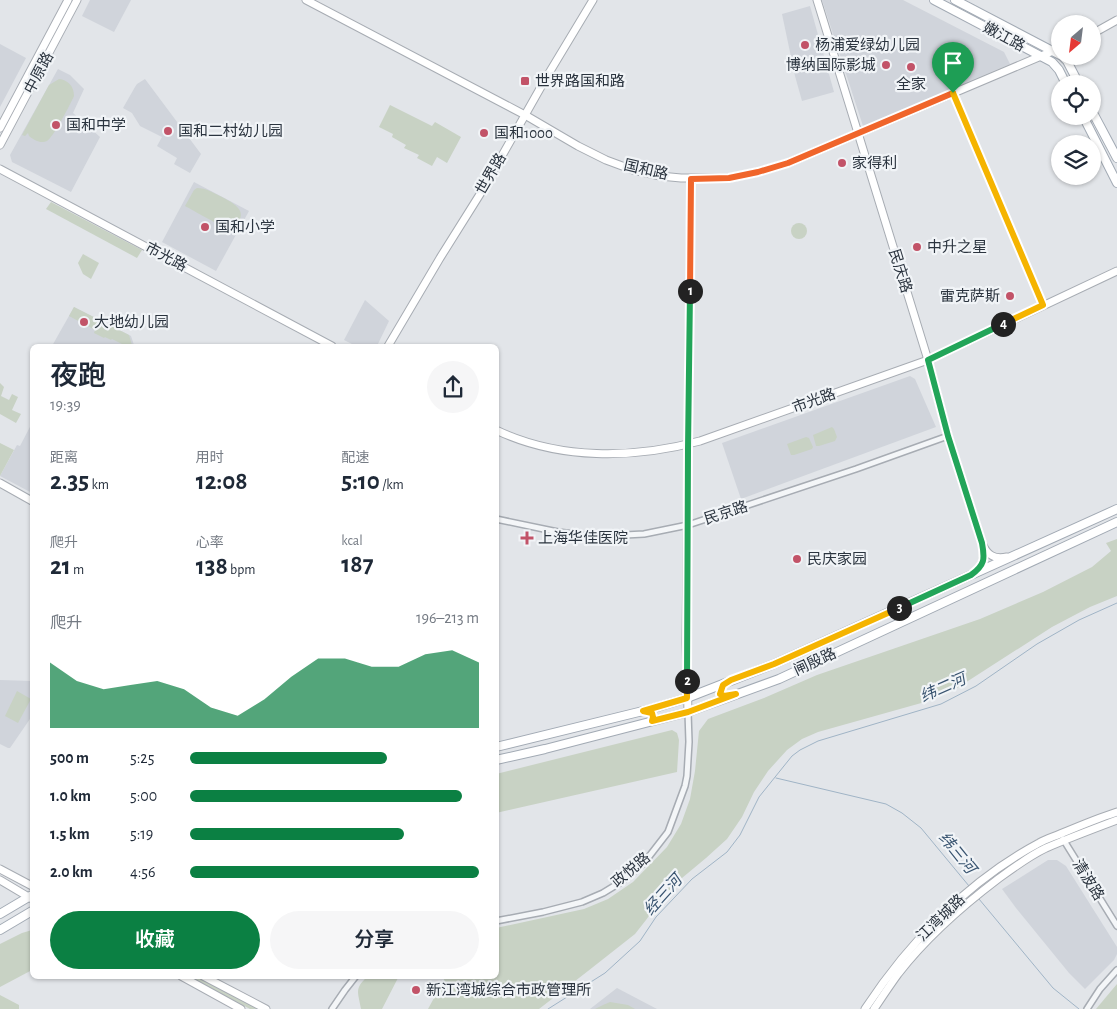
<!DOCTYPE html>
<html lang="zh">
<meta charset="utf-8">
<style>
:root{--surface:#fff;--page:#f6f6f7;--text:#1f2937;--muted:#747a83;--accent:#0b8043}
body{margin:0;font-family:"Alegreya Sans","Noto Sans SC",sans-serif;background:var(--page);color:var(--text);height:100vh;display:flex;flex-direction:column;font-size:19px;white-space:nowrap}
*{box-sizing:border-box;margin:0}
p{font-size:16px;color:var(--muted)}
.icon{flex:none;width:28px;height:28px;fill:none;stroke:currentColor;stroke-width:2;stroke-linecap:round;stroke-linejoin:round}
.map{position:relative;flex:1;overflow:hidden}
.sheet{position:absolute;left:30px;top:344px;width:469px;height:635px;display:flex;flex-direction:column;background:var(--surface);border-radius:8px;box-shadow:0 1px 4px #0004}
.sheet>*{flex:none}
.needle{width:32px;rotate:208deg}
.tools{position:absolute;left:1051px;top:15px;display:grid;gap:10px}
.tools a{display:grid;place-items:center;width:50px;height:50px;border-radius:50%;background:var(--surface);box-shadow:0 1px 4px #0004;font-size:25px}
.pin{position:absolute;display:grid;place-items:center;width:42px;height:42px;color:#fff;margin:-51px -21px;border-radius:50% 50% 50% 0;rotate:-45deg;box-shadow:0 0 5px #0007}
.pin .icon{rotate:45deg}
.km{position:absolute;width:25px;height:25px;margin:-12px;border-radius:50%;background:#222;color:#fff;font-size:14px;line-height:25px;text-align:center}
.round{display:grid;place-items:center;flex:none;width:52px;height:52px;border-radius:26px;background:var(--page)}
.headline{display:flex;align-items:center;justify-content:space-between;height:85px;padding:0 20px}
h1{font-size:28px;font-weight:600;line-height:38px}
.figures{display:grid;grid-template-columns:repeat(3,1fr);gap:8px;height:85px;padding:5px 20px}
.figures div{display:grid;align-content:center}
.figures b{font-size:25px;font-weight:600}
.figures small{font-size:14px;font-weight:400}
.figures p{font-size:14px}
.chart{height:140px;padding:10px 20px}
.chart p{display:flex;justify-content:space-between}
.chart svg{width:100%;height:90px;margin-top:5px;fill:var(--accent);opacity:.7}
.button{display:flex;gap:10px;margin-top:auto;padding:10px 20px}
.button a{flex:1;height:58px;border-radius:30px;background:var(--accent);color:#fff;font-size:20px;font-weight:600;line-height:58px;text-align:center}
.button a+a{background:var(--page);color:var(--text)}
ul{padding:0 20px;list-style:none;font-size:16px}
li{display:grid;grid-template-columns:80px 60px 1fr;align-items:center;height:38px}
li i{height:12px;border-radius:6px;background:var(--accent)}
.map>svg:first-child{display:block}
.built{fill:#d0d4db}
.green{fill:#c8d2c4}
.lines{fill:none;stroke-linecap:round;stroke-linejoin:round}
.stream{stroke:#a0b4c6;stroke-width:1}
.street-casing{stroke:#a7acb3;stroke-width:8}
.secondary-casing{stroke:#a7acb3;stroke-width:9}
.primary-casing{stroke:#a2aab4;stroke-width:10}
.street{stroke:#f4f6f8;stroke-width:5}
.secondary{stroke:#fff;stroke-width:7}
.primary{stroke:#fff;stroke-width:8}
.split-1-casing{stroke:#fff;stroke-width:10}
.split-2-casing{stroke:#fff;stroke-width:10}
.split-3-casing{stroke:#fff;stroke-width:10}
.split-4-casing{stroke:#fff;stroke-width:10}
.split-5-casing{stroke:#fff;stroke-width:10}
.split-1{stroke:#f0652b;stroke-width:6}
.split-2{stroke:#22a559;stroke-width:6}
.split-3{stroke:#f5b400;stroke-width:6}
.split-4{stroke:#22a559;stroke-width:6}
.split-5{stroke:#f5b400;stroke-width:6}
.poi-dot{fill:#c25368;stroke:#f1f4f7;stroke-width:2}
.labels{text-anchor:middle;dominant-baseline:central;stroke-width:4.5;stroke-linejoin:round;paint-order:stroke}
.street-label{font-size:15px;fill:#2b343f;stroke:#f1f4f7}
.poi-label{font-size:15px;fill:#2b343f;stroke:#f1f4f7;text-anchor:start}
.water-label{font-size:16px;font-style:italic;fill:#395470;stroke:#f1f4f7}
</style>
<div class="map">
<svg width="1117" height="1009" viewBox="0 0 1117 1009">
<rect width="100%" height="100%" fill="#e2e5e9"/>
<g class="built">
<polygon points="90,0 131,0 114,32 82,16"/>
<polygon points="822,0 903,0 1004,52 1010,64 863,126"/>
<polygon points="810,6 834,92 802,101 795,76 782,14"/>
<polygon points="0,44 26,58 0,107"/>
<polygon points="58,69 70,75 84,89 73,113 100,137 71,192 12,162 10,155"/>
<polygon points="145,79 201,154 190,173 174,164 177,158 157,146 162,137 140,126 132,113 123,108 135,87 137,84"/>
<polygon points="194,182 249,211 216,271 162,242"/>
<polygon points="365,300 389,321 377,346 356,346 344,340"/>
<polygon points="74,307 131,336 134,345 133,346 52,346"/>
<polygon points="910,376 915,379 936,427 741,499 722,443"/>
<polygon points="32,423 32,493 0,476 17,445 20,446"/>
<polygon points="0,680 32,681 32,716 10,748 8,748 0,744"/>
<polygon points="1048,860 1057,860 1066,866 1117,947 1117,954 1114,960 1085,989 1069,973 1016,908 1002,889"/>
<polygon points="617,988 657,1009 590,1009"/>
</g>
<g class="green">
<path d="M59,79C68,80 74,86 74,96C71,103 53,138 47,141C41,144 34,140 29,136L28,133L25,136L22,135L49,85Z"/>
<polygon points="390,105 432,126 435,122 461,137 447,163 437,157 432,166 417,158 419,155 404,148 406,145 392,137 393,134 379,127"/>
<path d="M197,188C206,188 214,193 222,197C231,202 248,210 238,222C235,225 231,227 227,227C221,227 193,210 185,206L194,190Z"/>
<polygon points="51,202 142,250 137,258 46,209"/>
<circle cx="799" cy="231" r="8"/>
<polygon points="83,254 99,263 91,279 83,274 78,263"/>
<polygon points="74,307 129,335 132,345 131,346 126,346 112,339 111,340 105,337 104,338 94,333 95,330 69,316"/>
<polygon points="0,383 4,387 1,396 9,400 12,394 18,397 12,410 21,414 16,423 0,414"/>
<polygon points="832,427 834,429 837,437 835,441 819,446 816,446 813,435"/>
<polygon points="806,437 809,438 813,447 812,449 794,455 791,455 787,444"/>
<polygon points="0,443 14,450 0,476"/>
<polygon points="1117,539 1117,596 1090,607 1052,627 954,690 932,700 818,732 802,739 787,750 768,771 754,792 742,817 727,839 706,858 682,878 664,895 646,920 635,934 588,971 539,1009 428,1009 446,976 496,976 496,928 584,909 608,899 633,882 667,847 681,824 690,799 695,771 699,731 708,719 764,698 817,675 980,619 1043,592 1092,567 1111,551 1106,543"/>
<polygon points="17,691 31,699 18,723 5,716"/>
<polygon points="672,730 677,733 679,740 677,772 496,813 496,774"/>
<polygon points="32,930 32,970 0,987 0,944 22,933"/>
<polygon points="188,976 196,976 259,1009 250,1009"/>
<path d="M368,976H399L382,1009H361C358,991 354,989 368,976Z"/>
<polygon points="1117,984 1117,1009 1096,1009"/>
<polygon points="0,995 19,1005 19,1009 0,1009"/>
<polygon points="610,1002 628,1005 635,1009 595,1009 603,1005"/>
</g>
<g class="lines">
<g class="stream">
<polyline points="776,778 886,804 902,813 921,828 969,886"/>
<polyline points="979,899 1053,988 1079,1009"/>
<polyline points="548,1009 605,973 640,941 656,917 692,879 727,852 740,835 759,797 792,756 800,750 818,741 941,704 976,686 1037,644 1079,620 1117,603"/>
</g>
<g class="street-casing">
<g id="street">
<polyline points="953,93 1043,305"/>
<polyline points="496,519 558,532 582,535 606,536 644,534 688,525 856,469 948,436"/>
<polyline points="1063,839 1117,926"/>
<polyline points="496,921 543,912 582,902 603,893 621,882 644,863 668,832 685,786 687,776 689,742 688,712"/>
<polyline points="332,1009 345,990 356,976"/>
<polyline points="1087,1009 1100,989 1117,970"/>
</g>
</g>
<g class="secondary-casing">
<g id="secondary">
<polyline points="306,0 525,115 578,146 606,160 633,170 660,176 681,178 729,178 758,172 788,163 1060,48"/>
<path d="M817,0L928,360L948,436L982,543C987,555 994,560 1007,557"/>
<polyline points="1092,34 1117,20"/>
<polyline points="0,128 68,0"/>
<polyline points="0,145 77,0"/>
<polyline points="0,169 332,346"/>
<polyline points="388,346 440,258 482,191 546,78 593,0"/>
<path d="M496,430C559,460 633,459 700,441L928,360L1117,271"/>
<polyline points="0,483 32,501"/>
<path d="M975,572C983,565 985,558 983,548"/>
<polyline points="688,712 686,642 691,179"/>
<polyline points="0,869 32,886"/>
<polyline points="0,880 32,899"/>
<polyline points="181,976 241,1009"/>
<polyline points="203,976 266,1009"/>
<path d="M865,1009C909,942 968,881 1039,843C1046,839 1053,837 1060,834C1079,826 1098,818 1117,812"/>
<path d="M874,1009C882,997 890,985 898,974C926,938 961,907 998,879C1013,868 1029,856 1046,848C1069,838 1093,829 1117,820"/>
</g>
</g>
<g class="primary-casing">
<g id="primary">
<polyline points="934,0 1052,62 1059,70 1066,84"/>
<polyline points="955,0 1060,55"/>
<polyline points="1062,56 1067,61 1079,84"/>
<polyline points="1092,111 1117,158"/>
<polyline points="1083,116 1117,183"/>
<polyline points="496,747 651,709 687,698 774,664 1117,509"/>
<polyline points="496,760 545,749 688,712 779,679 1117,522"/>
<polyline points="0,914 32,895"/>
<polyline points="0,930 32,911"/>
</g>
</g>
<use href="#street" class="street"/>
<use href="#secondary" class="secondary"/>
<use href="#primary" class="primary"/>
</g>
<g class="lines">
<g class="split-1-casing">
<polyline id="split-1" points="690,291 691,179 729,178 758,172 788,163 953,93"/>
</g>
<g class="split-2-casing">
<polyline id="split-2" points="687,681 688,449 690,291"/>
</g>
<g class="split-3-casing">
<polyline id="split-3" points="687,681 687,698 643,711 652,713 653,717 652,721 688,712 736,694 724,696 720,694 723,685 731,680 774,664 899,608"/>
</g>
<g class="split-4-casing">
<path id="split-4" d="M899,608L971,575C985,565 985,559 982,543L948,436L928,360L1003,324"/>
</g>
<g class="split-5-casing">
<polyline id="split-5" points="953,93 1043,305 1003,324"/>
</g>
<use href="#split-1" class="split-1"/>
<use href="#split-2" class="split-2"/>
<use href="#split-3" class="split-3"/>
<use href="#split-4" class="split-4"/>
<use href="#split-5" class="split-5"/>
</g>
<g class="poi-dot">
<circle cx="805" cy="45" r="5"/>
<circle cx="886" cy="65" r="5"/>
<circle cx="911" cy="67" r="5"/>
<rect x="520" y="76" width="10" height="10" rx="2.5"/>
<circle cx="56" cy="125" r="5"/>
<circle cx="168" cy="131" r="5"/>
<circle cx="484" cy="133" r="5"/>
<circle cx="842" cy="163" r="5"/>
<circle cx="205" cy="227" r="5"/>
<circle cx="917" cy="247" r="5"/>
<circle cx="1010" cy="296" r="5"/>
<circle cx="84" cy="322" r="5"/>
<path d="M524.5 530.5h5v5h5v5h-5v5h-5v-5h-5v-5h5z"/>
<circle cx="797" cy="559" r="5"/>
<circle cx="416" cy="990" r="5"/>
</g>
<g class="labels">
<g class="street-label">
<text transform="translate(1004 37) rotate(28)">嫩江路</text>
<text transform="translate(39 73) rotate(-62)">中原路</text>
<text transform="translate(646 170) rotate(13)">国和路</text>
<text transform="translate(491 174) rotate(-60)">世界路</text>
<text transform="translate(166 257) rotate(28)">市光路</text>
<text transform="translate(900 271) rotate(73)">民庆路</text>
<text transform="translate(814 401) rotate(-20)">市光路</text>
<text transform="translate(726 513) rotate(-18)">民京路</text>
<text transform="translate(815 662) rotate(-25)">闸殷路</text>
<text transform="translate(631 870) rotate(-40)">政悦路</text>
<text transform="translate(1088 880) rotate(58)">清波路</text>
<text transform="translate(941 918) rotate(-44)">江湾城路</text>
</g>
<g class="poi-label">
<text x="815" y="45">杨浦爱绿幼儿园</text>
<text x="876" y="65" text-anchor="end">博纳国际影城</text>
<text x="535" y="81">世界路国和路</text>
<text x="911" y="84" text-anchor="middle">全家</text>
<text x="66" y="125">国和中学</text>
<text x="178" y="131">国和二村幼儿园</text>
<text x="494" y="133">国和1000</text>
<text x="852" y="163">家得利</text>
<text x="215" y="227">国和小学</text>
<text x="927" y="247">中升之星</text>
<text x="1000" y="296" text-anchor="end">雷克萨斯</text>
<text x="94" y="322">大地幼儿园</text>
<text x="538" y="538">上海华佳医院</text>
<text x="807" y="559">民庆家园</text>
<text x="426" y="990">新江湾城综合市政管理所</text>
</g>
<g class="water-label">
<text transform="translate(943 688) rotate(-24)">纬二河</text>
<text transform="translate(957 853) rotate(51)">纬三河</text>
<text transform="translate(663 895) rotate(-48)">经三河</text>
</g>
</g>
</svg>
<div class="tools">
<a><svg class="needle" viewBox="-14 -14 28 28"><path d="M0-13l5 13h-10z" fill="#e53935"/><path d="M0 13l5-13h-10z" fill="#747a83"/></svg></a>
<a><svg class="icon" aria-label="locate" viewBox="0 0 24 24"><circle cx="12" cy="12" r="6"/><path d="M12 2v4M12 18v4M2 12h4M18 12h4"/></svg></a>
<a><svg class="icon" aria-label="layers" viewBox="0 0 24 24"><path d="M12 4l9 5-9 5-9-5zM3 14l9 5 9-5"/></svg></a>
</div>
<div class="pin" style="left:953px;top:93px;background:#1e9e55"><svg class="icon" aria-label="arrive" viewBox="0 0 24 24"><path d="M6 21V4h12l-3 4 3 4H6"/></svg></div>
<b class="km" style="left:690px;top:291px">1</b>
<b class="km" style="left:687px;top:681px">2</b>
<b class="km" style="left:899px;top:608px">3</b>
<b class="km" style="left:1003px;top:324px">4</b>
<section class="sheet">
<div class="headline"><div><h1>夜跑</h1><p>19:39</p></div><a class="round"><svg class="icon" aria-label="share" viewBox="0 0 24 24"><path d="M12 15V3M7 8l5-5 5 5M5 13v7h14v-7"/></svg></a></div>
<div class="figures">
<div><p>距离</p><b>2.35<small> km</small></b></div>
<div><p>用时</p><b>12:08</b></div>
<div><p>配速</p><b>5:10<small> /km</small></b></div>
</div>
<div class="figures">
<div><p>爬升</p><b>21<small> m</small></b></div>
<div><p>心率</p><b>138<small> bpm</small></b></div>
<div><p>kcal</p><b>187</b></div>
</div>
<div class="chart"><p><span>爬升</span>196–213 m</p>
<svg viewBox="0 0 160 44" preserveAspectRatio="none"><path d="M0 44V12L10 21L20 25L30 23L40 21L50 25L60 34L70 38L80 30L90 19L100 10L110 10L120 14L130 14L140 8L150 6L160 12V44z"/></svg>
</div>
<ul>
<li><b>500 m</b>5:25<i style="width:68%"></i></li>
<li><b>1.0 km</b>5:00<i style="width:94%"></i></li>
<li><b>1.5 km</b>5:19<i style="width:74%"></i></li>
<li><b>2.0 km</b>4:56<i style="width:100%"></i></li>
</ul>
<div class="button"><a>收藏</a><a>分享</a></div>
</section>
</div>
